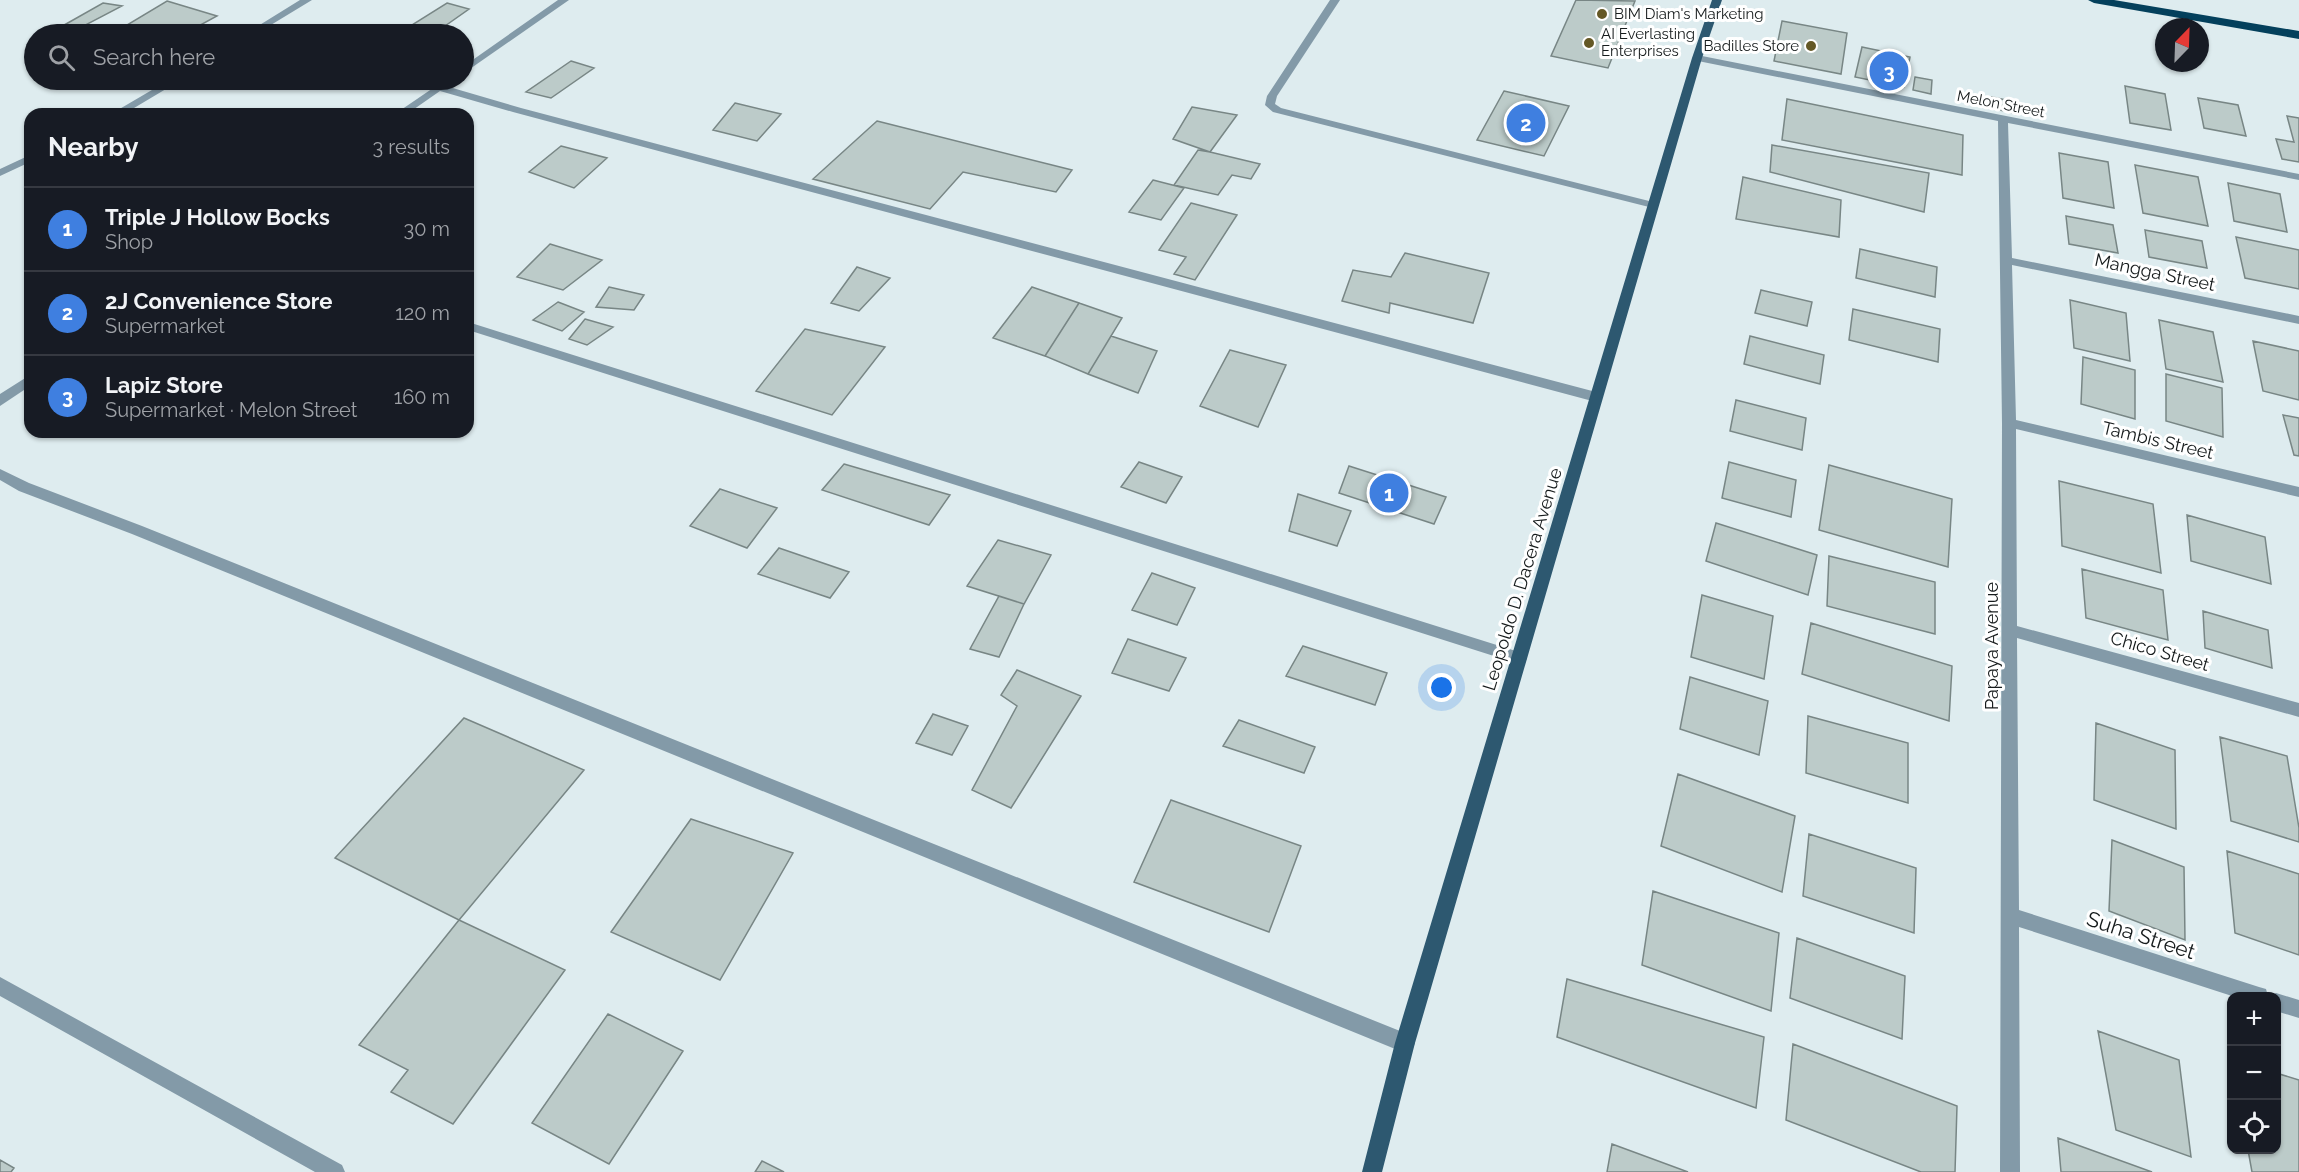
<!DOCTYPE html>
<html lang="en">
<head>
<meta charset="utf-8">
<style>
	body { margin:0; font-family:Raleway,sans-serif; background:#20242c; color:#f1f3f6 }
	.controls { position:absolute; right:18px; bottom:18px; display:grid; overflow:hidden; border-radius:12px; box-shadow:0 2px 4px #0004 }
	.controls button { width:54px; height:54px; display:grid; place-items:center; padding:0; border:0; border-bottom:2px solid #363941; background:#171b24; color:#f1f3f6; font:30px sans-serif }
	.compass { position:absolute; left:2155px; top:18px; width:54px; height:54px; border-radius:50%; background:#171b24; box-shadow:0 2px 4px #0004; rotate:23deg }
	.you { position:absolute; left:1442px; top:688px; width:21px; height:21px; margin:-15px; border:4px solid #fff; border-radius:50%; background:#1a73e8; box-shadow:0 0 0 9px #1a73e833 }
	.badge { display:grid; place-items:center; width:39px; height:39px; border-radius:50%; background:#0f766e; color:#fff; font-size:20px; font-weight:700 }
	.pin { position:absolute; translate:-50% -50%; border:3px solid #fff; box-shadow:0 2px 6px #0006 }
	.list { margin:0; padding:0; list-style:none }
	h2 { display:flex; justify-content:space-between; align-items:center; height:78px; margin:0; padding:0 24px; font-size:26px }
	h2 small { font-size:20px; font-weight:400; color:#9ea1a6 }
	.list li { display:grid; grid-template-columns:39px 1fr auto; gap:18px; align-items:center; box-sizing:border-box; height:84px; padding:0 24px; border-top:2px solid #363941 }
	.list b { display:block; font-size:22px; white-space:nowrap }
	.list p { margin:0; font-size:20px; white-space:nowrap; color:#9ea1a6 }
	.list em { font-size:20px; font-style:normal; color:#9ea1a6 }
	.icon { flex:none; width:33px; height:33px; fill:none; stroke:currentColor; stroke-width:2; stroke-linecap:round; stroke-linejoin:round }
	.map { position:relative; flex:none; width:2299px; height:1172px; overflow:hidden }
	.search { position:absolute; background:#171b24; box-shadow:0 2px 4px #0004; left:24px; top:24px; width:450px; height:66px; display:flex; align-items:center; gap:15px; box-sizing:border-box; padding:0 21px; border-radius:33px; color:#9ea1a6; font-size:22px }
	.panel { position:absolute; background:#171b24; box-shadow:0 2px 4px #0004; left:24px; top:108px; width:450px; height:330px; border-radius:18px }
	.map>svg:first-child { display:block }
</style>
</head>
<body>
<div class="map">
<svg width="2299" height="1172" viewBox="0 0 2299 1172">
	<rect width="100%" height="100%" fill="#deecef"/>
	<path fill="#bccbc9" stroke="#788685" stroke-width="1.5" d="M 1576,0 L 1635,1 L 1608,68 L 1551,56 Z
		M 167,1 L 217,16 L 184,34 L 112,34 Z
		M 103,3 L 122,6 L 78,29 L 66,24 Z
		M 447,3 L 469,9 L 435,33 L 407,28 Z
		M 1782,21 L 1847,33 L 1841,74 L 1774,61 Z
		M 1862,47 L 1910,57 L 1904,87 L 1855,77 Z
		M 571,61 L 594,68 L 551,98 L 526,92 Z
		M 1915,77 L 1932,80 L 1931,94 L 1913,90 Z
		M 2125,86 L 2165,94 L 2171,130 L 2130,123 Z
		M 1504,91 L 1569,106 L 1544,156 L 1477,140 Z
		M 1992,97 L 2016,102 L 2014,113 L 1990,108 Z
		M 2198,98 L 2238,105 L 2246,136 L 2204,128 Z
		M 1787,99 L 1963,135 L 1962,175 L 1782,140 Z
		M 735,103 L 781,114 L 757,141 L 713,130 Z
		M 1192,107 L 1237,115 L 1210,152 L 1173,139 Z
		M 2287,116 L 2299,118 L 2299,162 L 2282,159 L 2276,139 L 2294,142 Z
		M 877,121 L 1072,170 L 1056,192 L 963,172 L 930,209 L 813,179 Z
		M 1772,145 L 1929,173 L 1924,212 L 1770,172 Z
		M 561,146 L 607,158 L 574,188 L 529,172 Z
		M 1198,150 L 1210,152 L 1260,164 L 1251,179 L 1232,175 L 1218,195 L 1174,185 Z
		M 2059,153 L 2108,162 L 2114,208 L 2063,198 Z
		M 2135,165 L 2198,177 L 2208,226 L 2143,213 Z
		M 1743,177 L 1841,200 L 1839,237 L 1736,219 Z
		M 1153,180 L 1184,188 L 1161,220 L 1129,212 Z
		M 2228,183 L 2280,194 L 2287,232 L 2234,221 Z
		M 1191,203 L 1237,215 L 1195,280 L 1174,274 L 1186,257 L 1159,250 Z
		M 2066,216 L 2113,225 L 2118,253 L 2069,244 Z
		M 2145,230 L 2202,241 L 2207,268 L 2149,257 Z
		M 2236,237 L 2299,250 L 2299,289 L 2245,278 Z
		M 550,244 L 602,260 L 563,290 L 517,277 Z
		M 1860,249 L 1937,267 L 1935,297 L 1856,278 Z
		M 1405,253 L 1489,273 L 1473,323 L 1390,303 L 1389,313 L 1342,301 L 1353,270 L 1391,277 Z
		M 857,267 L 890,278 L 859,311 L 831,303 Z
		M 609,287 L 644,295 L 634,310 L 596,307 Z
		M 1032,287 L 1079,303 L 1045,356 L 993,338 Z
		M 1761,290 L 1812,302 L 1807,326 L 1755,313 Z
		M 2070,300 L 2126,313 L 2130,361 L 2074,348 Z
		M 558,302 L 584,312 L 562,331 L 533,320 Z
		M 1079,303 L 1122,318 L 1088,374 L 1045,356 Z
		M 1853,309 L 1940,329 L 1938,362 L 1849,340 Z
		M 585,319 L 613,327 L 587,345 L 569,339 Z
		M 2159,320 L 2213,332 L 2223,382 L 2166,369 Z
		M 805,329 L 885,347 L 832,415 L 756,391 Z
		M 1111,336 L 1157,351 L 1138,393 L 1088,374 Z
		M 1750,336 L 1824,355 L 1820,384 L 1744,364 Z
		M 2253,341 L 2299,351 L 2299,400 L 2263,391 Z
		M 1230,350 L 1286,365 L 1258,427 L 1200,406 Z
		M 2083,357 L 2135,370 L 2135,419 L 2081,404 Z
		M 2166,374 L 2222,388 L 2223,437 L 2166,421 Z
		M 1736,400 L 1806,418 L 1802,450 L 1730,431 Z
		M 2283,415 L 2299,418 L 2299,456 L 2294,455 Z
		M 1139,462 L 1182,477 L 1166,503 L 1121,487 Z
		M 1729,462 L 1796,480 L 1791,517 L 1722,498 Z
		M 844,464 L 950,495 L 929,525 L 822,490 Z
		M 1829,465 L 1952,499 L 1948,567 L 1819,530 Z
		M 1349,466 L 1446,497 L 1434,524 L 1339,493 Z
		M 2059,481 L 2153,504 L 2161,573 L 2062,546 Z
		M 720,489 L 777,508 L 747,548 L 690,526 Z
		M 1298,494 L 1351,511 L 1337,546 L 1289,531 Z
		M 2187,515 L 2265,537 L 2271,584 L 2191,561 Z
		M 1716,523 L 1817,555 L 1808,595 L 1706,561 Z
		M 998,540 L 1051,555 L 1024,604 L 967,586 Z
		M 779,548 L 849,572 L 830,598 L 758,574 Z
		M 1829,556 L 1935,582 L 1935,634 L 1827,606 Z
		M 2082,569 L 2163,590 L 2168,640 L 2086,618 Z
		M 1152,573 L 1195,588 L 1177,625 L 1132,610 Z
		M 1702,595 L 1773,616 L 1764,679 L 1691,657 Z
		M 999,596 L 1024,604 L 999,657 L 970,649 Z
		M 2203,611 L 2268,630 L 2272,668 L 2205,648 Z
		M 1811,623 L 1952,666 L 1949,721 L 1802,674 Z
		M 1128,639 L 1186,658 L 1169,691 L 1112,673 Z
		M 1303,646 L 1387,673 L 1375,705 L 1286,676 Z
		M 1017,670 L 1081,696 L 1011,808 L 972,790 L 1017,706 L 1001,695 Z
		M 1690,677 L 1768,701 L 1759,755 L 1680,729 Z
		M 933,714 L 968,726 L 952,755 L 916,743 Z
		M 1808,716 L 1908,743 L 1908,803 L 1806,773 Z
		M 464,718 L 584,770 L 459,920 L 335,858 Z
		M 1239,720 L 1315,747 L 1304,773 L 1223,746 Z
		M 2096,723 L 2175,750 L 2176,829 L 2094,800 Z
		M 2220,737 L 2287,756 L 2299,828 L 2299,842 L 2231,821 Z
		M 1678,774 L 1795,816 L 1782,892 L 1661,846 Z
		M 1171,800 L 1301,846 L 1269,932 L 1134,882 Z
		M 691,819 L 793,853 L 720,980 L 611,932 Z
		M 1809,834 L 1916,868 L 1914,933 L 1803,896 Z
		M 2112,840 L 2184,867 L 2185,940 L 2109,911 Z
		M 2227,851 L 2299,874 L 2299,955 L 2235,933 Z
		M 1653,891 L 1779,933 L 1771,1011 L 1642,965 Z
		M 459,920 L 565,970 L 453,1124 L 391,1092 L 408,1070 L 359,1045 Z
		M 1797,938 L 1905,976 L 1902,1039 L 1790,998 Z
		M 1567,979 L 1764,1037 L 1756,1108 L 1557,1037 Z
		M 608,1014 L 683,1051 L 609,1164 L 532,1123 Z
		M 2098,1031 L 2179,1060 L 2191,1157 L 2116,1130 Z
		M 1793,1044 L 1957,1106 L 1955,1172 L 1921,1172 L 1786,1120 Z
		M 2276,1073 L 2299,1080 L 2299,1172 L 2252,1172 L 2248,1150 L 2276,1150 Z
		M 2058,1138 L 2152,1172 L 2061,1172 Z
		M 1612,1144 L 1688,1172 L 1607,1172 Z
		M 0,1160 L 14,1168 L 11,1172 L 0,1172 Z
		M 762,1161 L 784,1172 L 755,1172 Z"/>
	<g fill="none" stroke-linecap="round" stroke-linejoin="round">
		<path fill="#839aa8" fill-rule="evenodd" d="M 300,0 L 312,0 L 256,34 L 245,34 Z
			M 558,0 L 569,0 L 464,73 L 464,66 Z
			M 1330,0 L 1340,0 L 1277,96 L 1275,104 L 1281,108 L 1657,203 L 1659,205 L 1653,208 L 1273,112 L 1265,105 L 1267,96 Z
			M 1697,55 L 2299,174 L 2299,180 L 2008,123 L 2012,258 L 2299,316 L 2299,324 L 2012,265 L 2016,420 L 2299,487 L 2299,497 L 2016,429 L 2017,626 L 2299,703 L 2299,717 L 2017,638 L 2019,910 L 2259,987 L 2266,989 L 2268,996 L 2232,996 L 2019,927 L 2020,1172 L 2000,1172 L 2002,423 L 1998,121 L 1693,60 L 1692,58 Z
			M 169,80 L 181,80 L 124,114 L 111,114 Z
			M 439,84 L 521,108 L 1596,392 L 1603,397 L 1596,402 L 513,112 L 440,91 L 407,114 L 395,114 Z
			M 30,155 L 30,162 L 0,176 L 0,169 Z
			M 468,322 L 1519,652 L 1525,653 L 1527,658 L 1525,663 L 1519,664 L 468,330 Z
			M 30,375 L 30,386 L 0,406 L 0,394 Z
			M 0,469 L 29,483 L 142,526 L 1405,1033 L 1412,1036 L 1415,1043 L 1412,1050 L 1405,1053 L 132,534 L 19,491 L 0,480 Z
			M 0,977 L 342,1165 L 345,1172 L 315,1172 L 0,996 Z
			M 2276,993 L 2299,1000 L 2299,1018 L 2276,1011 L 2276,996 L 2269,996 Z"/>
		<path fill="#2d5870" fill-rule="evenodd" d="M 1712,0 L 1722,0 L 1702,58 L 1415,1043 L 1382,1172 L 1362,1172 L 1395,1043 L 1692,58 Z"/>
		<path fill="#04405c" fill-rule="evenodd" d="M 2088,0 L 2114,0 L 2299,31 L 2299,39 L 2094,3 Z"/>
	</g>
	<g fill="#645825" stroke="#fff" stroke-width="2">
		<circle cx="1602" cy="14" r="6"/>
		<circle cx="1589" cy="43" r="6"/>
		<circle cx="1811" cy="46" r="6"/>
	</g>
	<g text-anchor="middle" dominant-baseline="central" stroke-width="6" stroke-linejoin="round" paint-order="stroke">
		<g font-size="15" fill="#161b1c" stroke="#fff" text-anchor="start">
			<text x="1614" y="14">BIM Diam's Marketing</text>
			<text x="1601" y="34">AI Everlasting<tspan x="1601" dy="17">Enterprises</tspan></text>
			<text x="1799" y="46" text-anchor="end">Badilles Store</text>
		</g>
		<g font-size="15" fill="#161b1c" stroke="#fff">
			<text transform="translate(2001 104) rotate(11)">Melon Street</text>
		</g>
		<g font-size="18" fill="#161b1c" stroke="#fff">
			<text transform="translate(2155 272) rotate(12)">Mangga Street</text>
			<text transform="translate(2158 440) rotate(13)">Tambis Street</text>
			<text transform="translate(1522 579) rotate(-73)">Leopoldo D. Dacera Avenue</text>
			<text transform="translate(1991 646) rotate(-90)">Papaya Avenue</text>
			<text transform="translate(2160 651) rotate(16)">Chico Street</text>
		</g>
		<g font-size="21" fill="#161b1c" stroke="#fff">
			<text transform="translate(2141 935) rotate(18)">Suha Street</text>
		</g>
	</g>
</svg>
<div class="controls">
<button>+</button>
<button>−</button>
<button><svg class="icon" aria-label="locate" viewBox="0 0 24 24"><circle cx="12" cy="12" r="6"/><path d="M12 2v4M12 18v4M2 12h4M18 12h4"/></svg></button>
</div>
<svg class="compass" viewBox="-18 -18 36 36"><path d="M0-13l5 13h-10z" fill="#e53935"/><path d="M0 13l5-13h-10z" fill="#9ea1a6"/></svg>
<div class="you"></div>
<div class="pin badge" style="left:1389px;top:493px;background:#3f7fe0">1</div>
<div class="pin badge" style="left:1526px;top:123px;background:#3f7fe0">2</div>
<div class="pin badge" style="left:1889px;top:71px;background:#3f7fe0">3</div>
<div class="search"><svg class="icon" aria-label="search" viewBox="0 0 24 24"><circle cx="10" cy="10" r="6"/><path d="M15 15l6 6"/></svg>Search here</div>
<section class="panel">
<h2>Nearby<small>3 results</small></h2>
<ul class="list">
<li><span class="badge" style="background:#3f7fe0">1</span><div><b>Triple J Hollow Bocks</b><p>Shop</p></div><em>30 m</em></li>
<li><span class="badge" style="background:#3f7fe0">2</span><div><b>2J Convenience Store</b><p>Supermarket</p></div><em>120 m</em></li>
<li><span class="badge" style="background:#3f7fe0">3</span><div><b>Lapiz Store</b><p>Supermarket · Melon Street</p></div><em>160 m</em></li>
</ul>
</section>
</div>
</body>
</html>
